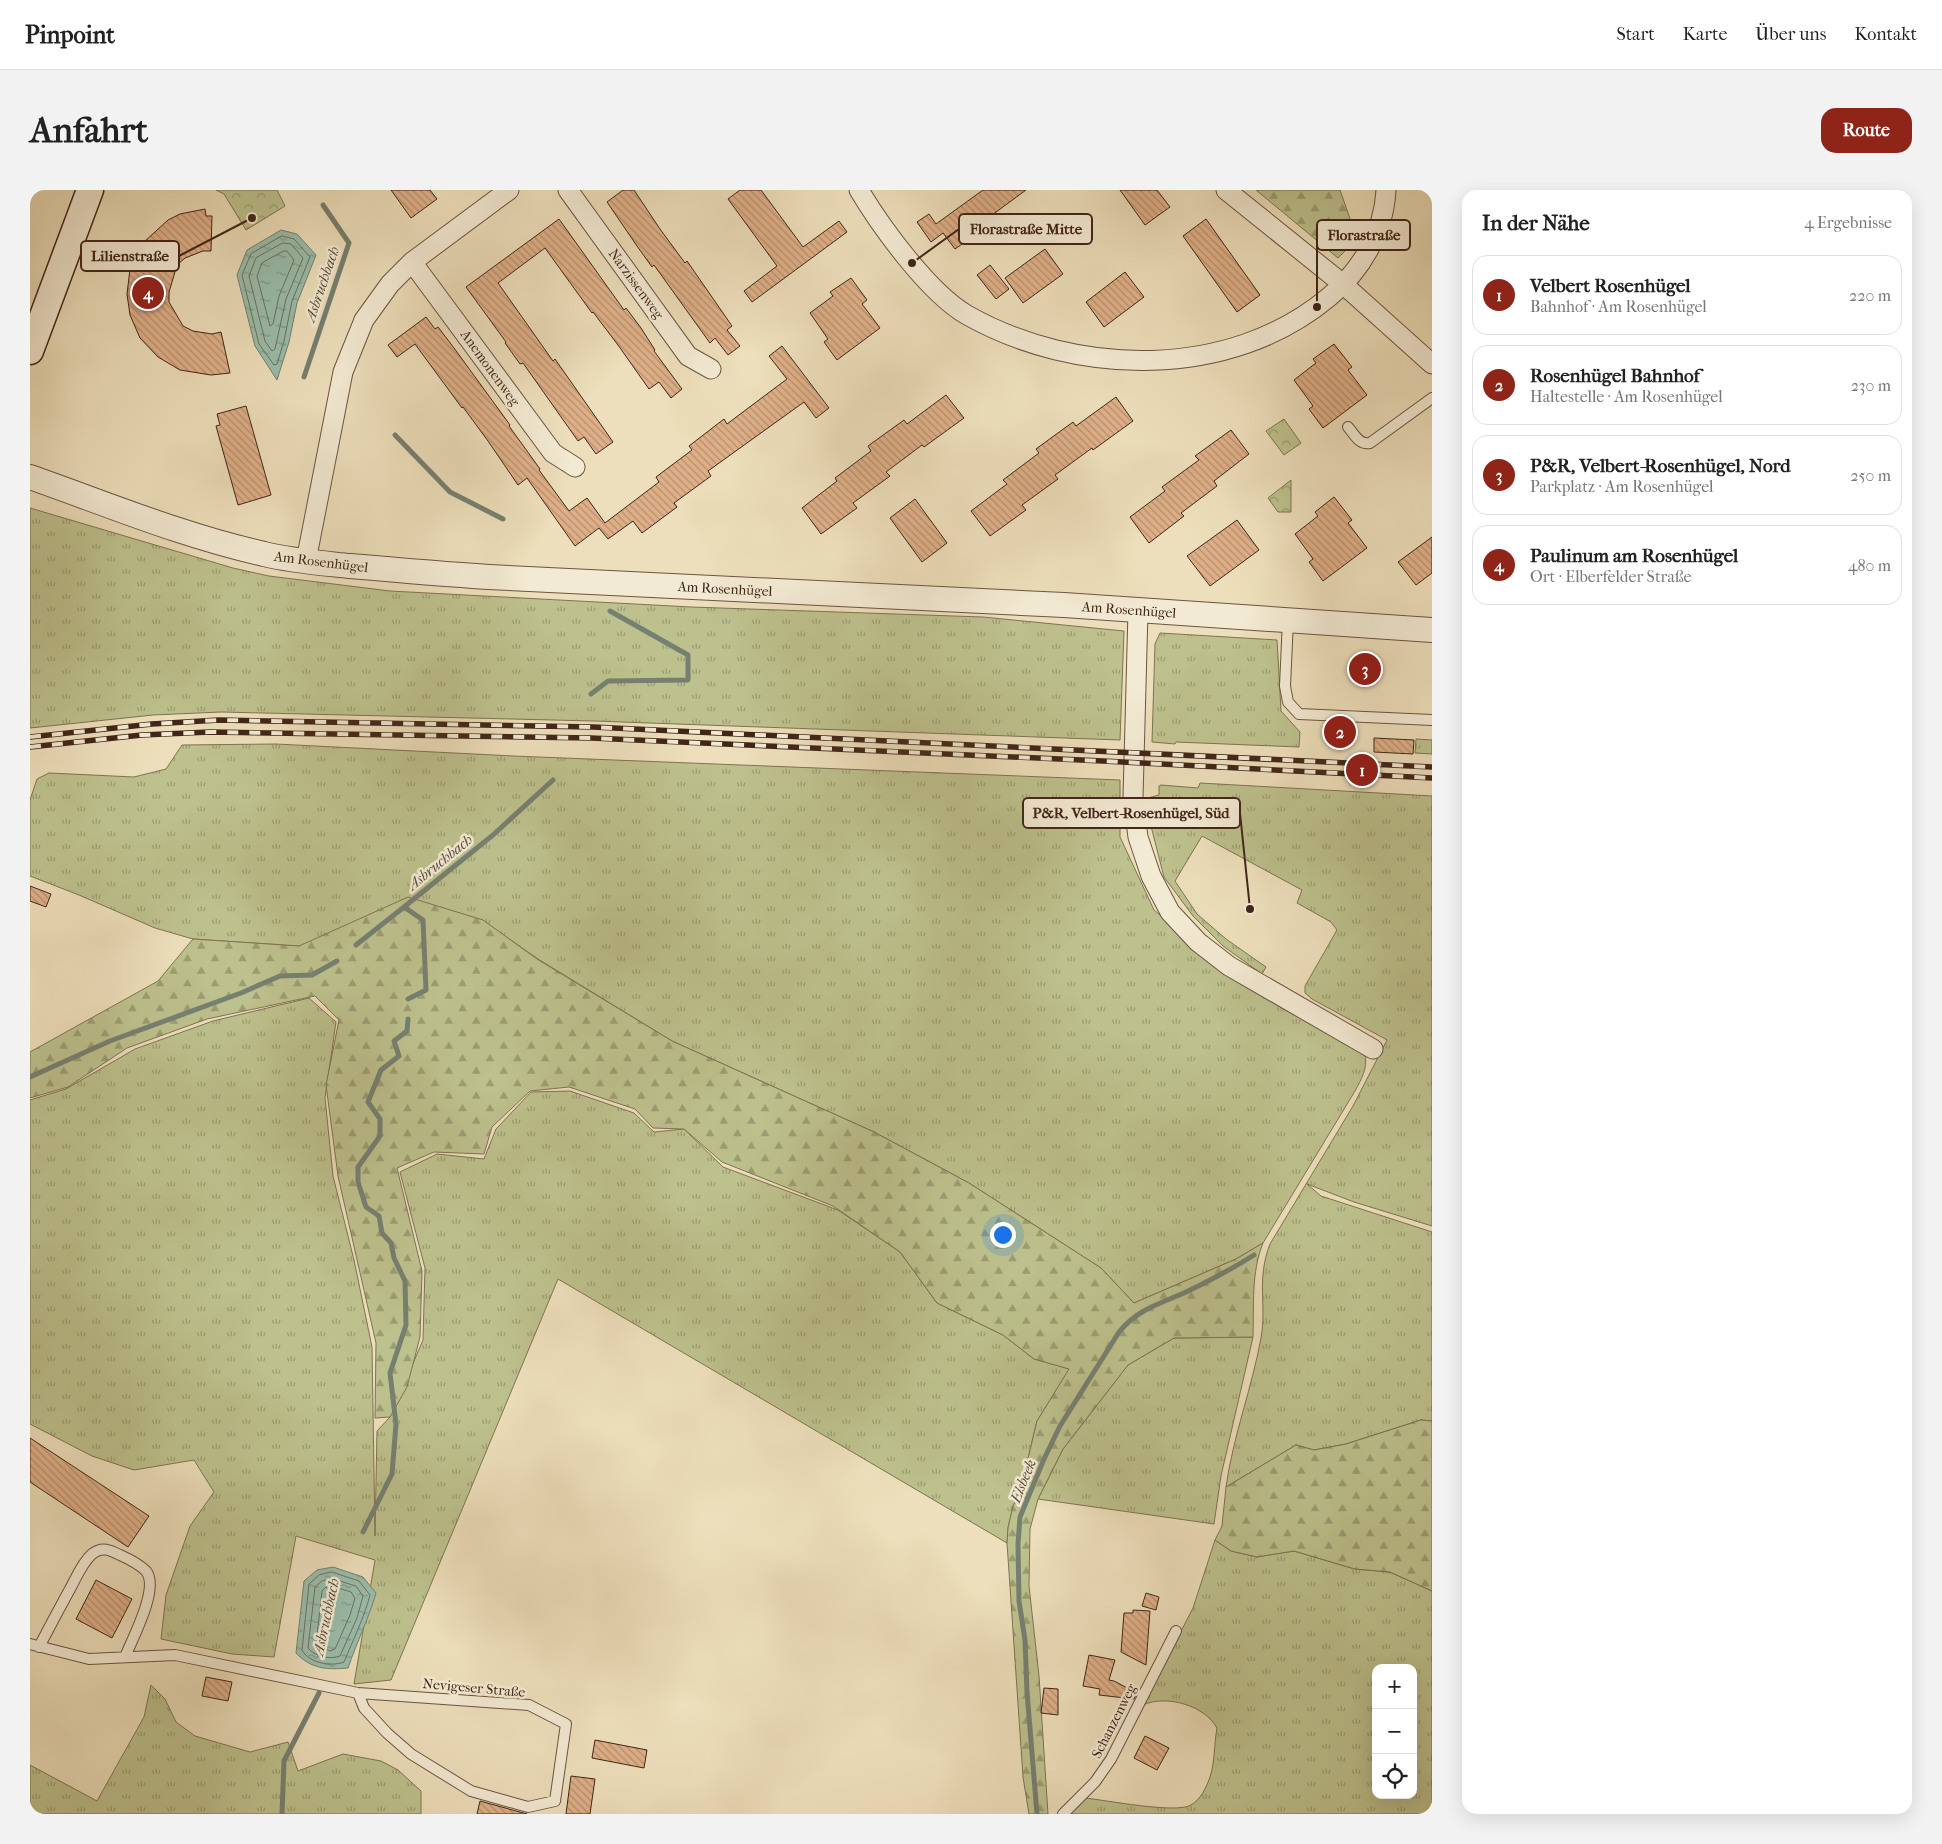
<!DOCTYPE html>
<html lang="de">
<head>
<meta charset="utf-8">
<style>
	body { margin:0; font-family:"IM FELL French Canon",serif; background:#f2f2f2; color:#222 }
	.controls { position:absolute; right:15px; bottom:15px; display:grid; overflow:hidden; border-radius:10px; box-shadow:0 5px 20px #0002 }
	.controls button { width:45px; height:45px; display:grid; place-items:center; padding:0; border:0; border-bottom:1px solid #e0e0e0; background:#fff; color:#222; font:25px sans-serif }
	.you { position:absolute; left:972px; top:1044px; width:18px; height:18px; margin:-12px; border:4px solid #fff; border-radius:50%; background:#1a73e8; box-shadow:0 0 0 8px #1a73e833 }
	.badge { display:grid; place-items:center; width:32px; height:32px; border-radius:50%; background:#8f2418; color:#fff; font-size:16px; font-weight:700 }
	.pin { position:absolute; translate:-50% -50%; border:2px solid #fff; box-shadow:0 1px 5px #0006 }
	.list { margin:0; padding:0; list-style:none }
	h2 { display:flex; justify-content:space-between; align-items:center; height:65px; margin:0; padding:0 20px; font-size:21px }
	h2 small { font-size:16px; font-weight:400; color:#767676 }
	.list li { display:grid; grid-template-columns:32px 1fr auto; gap:15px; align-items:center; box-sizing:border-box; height:80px; margin:0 10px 10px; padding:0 10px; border:1px solid #e0e0e0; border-radius:15px }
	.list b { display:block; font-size:19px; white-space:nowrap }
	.list p { margin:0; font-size:16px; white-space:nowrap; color:#767676 }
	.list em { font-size:16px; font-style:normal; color:#767676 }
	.icon { flex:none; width:28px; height:28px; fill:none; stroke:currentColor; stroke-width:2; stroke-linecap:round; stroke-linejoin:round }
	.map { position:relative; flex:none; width:1402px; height:1624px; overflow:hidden; border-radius:15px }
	header { display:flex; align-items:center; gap:30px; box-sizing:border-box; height:70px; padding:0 25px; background:#fff; border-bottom:1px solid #e0e0e0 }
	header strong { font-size:24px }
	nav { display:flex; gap:28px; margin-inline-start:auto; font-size:18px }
	.intro { display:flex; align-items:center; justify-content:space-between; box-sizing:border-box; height:120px; padding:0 30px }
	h1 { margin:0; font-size:35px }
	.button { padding:12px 22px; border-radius:15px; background:#8f2418; color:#fff; font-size:18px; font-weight:700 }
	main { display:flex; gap:30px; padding:0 30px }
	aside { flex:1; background:#fff; border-radius:15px; box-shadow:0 5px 20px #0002 }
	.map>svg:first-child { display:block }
</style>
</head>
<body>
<header>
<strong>Pinpoint</strong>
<nav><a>Start</a><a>Karte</a><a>Über uns</a><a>Kontakt</a></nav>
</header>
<div class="intro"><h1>Anfahrt</h1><a class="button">Route</a></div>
<main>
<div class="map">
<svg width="1402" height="1624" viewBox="0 0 1402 1624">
	<defs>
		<pattern id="grass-tufts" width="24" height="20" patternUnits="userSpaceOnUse" patternTransform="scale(1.25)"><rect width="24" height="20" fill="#bdc18d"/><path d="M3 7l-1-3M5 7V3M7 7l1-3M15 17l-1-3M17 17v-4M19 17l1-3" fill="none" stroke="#9b9d72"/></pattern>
		<pattern id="forest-firs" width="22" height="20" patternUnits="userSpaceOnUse" patternTransform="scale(1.25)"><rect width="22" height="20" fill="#bdc18d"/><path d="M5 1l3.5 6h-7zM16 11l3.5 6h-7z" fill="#9b9d72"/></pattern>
		<pattern id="park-crowns" width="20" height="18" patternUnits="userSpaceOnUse" patternTransform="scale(1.25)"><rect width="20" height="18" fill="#bdc18d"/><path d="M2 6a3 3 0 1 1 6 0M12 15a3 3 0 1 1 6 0" fill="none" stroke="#9b9d72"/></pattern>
		<pattern id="water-ripples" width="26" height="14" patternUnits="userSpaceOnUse" patternTransform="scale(1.25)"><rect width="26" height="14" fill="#9abdab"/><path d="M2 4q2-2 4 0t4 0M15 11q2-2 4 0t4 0" fill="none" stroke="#7f998a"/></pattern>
		<pattern id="building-back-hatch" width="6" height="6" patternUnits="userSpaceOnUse" patternTransform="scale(1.25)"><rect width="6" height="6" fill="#dfb088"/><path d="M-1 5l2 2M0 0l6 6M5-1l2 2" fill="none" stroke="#b68f6e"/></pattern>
	</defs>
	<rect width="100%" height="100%" fill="#eddfbb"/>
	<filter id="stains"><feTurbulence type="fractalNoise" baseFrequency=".004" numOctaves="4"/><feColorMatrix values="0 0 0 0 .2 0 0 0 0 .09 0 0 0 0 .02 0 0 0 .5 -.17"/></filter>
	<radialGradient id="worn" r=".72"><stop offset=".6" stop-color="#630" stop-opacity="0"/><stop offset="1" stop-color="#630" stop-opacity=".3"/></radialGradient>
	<path fill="url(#grass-tufts)" stroke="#7f7353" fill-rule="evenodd" d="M 0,318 L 203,378 L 239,386 L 360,401 L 661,417 L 953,427 L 1094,441 L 1090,550 L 564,531 L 191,522 L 123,525 L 0,538 Z
		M 1130,443 L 1247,450 L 1251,521 L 1270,542 L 1269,557 L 1146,552 L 1145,554 L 1122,552 L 1125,454 Z
		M 1386,549 L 1402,550 L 1402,564 L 1385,563 Z
		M 246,554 L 483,566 L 1090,590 L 1090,647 L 1124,720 L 1213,795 L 1335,865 C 1338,878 1331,890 1325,901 L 1233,1053 L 1206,1069 L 1104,1113 L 1071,1078 L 939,993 L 844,942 L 642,851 L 508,769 L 452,730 L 268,756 L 163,749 L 125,738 L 49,705 L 0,686 L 0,610 L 7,589 L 19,583 L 104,587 L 136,579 L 152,555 Z
		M 1170,593 L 1402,606 L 1402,1036 L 1324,1012 L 1277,994 L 1291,1006 L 1402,1042 L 1402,1231 L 1391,1230 L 1316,1254 L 1284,1260 L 1266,1255 L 1196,1297 C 1203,1246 1222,1198 1231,1148 C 1237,1115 1226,1090 1240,1054 L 1323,916 L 1357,850 L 1282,809 L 1275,803 L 1275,796 L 1307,740 L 1301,732 L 1267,713 L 1272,700 L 1172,646 L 1145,691 L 1167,724 L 1196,749 L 1236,777 L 1232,784 L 1193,756 L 1163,726 L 1134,687 L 1114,609 L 1129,605 L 1129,596 L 1131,595 L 1168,598 Z
		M 279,808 L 306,832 L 295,908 L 303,986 L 324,1070 L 342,1157 L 345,1346 L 347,1241 L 360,1227 L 393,1150 L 395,1078 L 370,982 L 407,964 L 454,969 L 466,939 L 501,902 L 540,901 L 604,923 L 624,942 L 654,939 L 693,977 L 808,1020 L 870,1062 L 907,1113 L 973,1145 L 1004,1169 L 1040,1179 L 1007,1231 L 990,1302 L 983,1316 L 978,1338 L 977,1353 L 528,1089 L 361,1490 L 324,1494 L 345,1370 L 266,1346 L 244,1467 L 202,1464 L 131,1449 L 136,1405 L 160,1336 L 184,1302 L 164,1270 L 104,1280 L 62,1266 L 0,1234 L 0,910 L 36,899 L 105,859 L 183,831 Z
		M 1223,1147 L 1191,1286 L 1184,1334 L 1008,1309 L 1033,1259 L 1098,1175 L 1144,1148 Z
		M 1185,1350 L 1201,1361 L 1227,1367 L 1264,1361 L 1325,1379 L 1360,1382 L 1402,1401 L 1402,1624 L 1037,1624 L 1055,1608 C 1075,1610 1146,1624 1161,1615 C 1171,1609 1176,1598 1180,1587 C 1185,1572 1184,1554 1187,1538 C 1175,1516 1137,1504 1113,1515 L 1163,1418 ZM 1346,1478 L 1383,1478 L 1383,1605 L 1346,1605 Z
		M 121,1495 L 135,1509 L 146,1532 L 165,1546 L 220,1562 L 258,1552 L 268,1581 L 313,1564 L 351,1571 L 368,1580 L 391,1601 L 391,1624 L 0,1624 L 0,1575 L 67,1611 L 114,1527 Z"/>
	<path fill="url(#forest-firs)" stroke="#7f7353" d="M 1226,0 L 1310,0 L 1327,49 L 1308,68 Z
		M 378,707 L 453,730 L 507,769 L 642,851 L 844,942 L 939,993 L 1071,1078 L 1104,1113 L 1206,1069 L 1233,1053 C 1221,1083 1224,1115 1223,1147 L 1144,1148 L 1098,1175 L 1033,1259 L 1008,1309 L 1000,1339 L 999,1396 L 1009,1486 L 1018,1624 L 999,1624 L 993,1587 L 977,1353 L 978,1338 L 983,1316 L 990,1302 L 1007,1231 L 1039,1179 L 1004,1169 L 973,1145 L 907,1113 L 870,1062 L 803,1016 L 692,972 L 654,939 L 623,938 L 605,919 L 539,897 L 500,901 L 462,937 L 454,964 L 404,962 L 367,978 L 392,1081 L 390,1147 L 377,1197 L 360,1227 L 345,1228 L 346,1153 L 308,986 L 296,895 L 309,830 L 285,806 L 177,829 L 97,858 L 38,897 L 0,908 L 0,862 L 128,791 L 163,749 L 269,756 Z
		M 1391,1230 L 1402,1231 L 1402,1401 L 1360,1382 L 1325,1379 L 1264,1361 L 1227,1367 L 1201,1361 L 1185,1350 L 1192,1336 L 1196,1297 L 1266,1255 L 1284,1260 L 1316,1254 Z"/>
	<path fill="url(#park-crowns)" stroke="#7f7353" d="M 186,0 L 247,0 L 255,16 L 216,40 L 194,4 Z
		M 1254,229 L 1271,253 L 1254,265 L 1236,241 Z
		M 1261,290 L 1261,322 L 1248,322 L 1238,308 Z"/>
	<path fill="url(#water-ripples)" stroke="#768071" d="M 251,40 L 267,44 L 286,65 L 267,113 L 259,152 L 247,190 L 225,156 L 207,85 L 217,60 Z
		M 303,1377 L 333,1387 L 346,1403 C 338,1430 327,1452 318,1478 C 297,1480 281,1479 266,1463 L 274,1391 L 287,1380 Z"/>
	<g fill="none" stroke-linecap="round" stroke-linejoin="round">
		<path stroke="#6e7162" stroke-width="1" d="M 252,46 L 264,49 L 280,67 L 262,111 L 254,151 L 247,174 L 244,175 L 229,154 L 212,85 L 221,64 Z
			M 253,53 L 261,54 L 273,68 L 256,109 L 245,159 L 242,161 L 235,151 L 219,86 L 226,68 Z
			M 254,61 L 257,61 L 264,70 L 249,106 L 243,134 L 240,136 L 227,86 L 232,73 Z
			M 302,1382 L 329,1391 L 340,1405 C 334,1428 323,1450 314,1472 C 301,1477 279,1473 272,1460 L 279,1394 L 289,1385 Z
			M 303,1389 L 326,1396 L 333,1406 L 327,1428 L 310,1466 C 300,1470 284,1466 278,1458 L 285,1397 L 292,1391 Z
			M 302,1396 L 321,1402 L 325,1408 L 320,1425 L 305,1459 L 300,1461 L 286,1454 L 292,1401 L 295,1398 Z"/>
		<path stroke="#768071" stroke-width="5" d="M 274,187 L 319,53 L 293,15
			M 365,245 L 420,302 L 473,329
			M 561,504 L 578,491 L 658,490 L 658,465 L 580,421
			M 326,755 L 374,717
			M 378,809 L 396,800 L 393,730 L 374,717 L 463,645 L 523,590
			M 0,887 L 80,851 L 211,803 L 250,786 L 282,785 L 307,771
			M 333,1342 L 362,1284 L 366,1234 L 360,1183 L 376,1135 L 375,1091 L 364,1068 L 361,1053 L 352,1043 L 349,1026 L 336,1017 L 328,992 L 328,977 L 350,946 L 350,929 L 338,912 L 351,880 L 369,866 L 364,851 L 377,841 L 378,829
			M 252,1624 L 254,1571 L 289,1503
			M 1007,1624 L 997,1502 L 995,1450 L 989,1411 L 988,1354 L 990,1327 L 1014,1269 L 1030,1236 L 1089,1142 C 1109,1118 1130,1114 1156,1102 C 1179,1091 1202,1079 1224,1065"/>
	</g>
	<path fill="url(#building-back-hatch)" stroke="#412519" d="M 361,0 L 400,0 L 407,9 L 381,28 Z
		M 593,0 L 604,0 L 630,39 L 655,73 L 657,71 L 702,136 L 697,140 L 710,156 L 698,165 L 685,148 L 680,153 L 624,75 L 622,77 L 607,56 L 577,12 Z
		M 710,0 L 731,0 L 773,57 L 809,31 L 817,42 L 722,112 L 714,101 L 747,76 L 698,9 Z
		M 953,0 L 996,0 L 962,25 L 966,30 L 925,59 L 913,43 L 901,52 L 887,32 L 899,24 L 906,34 Z
		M 1090,0 L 1127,0 L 1140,17 L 1115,35 Z
		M 175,19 L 176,26 L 182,26 L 181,61 L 173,61 L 155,68 L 147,75 L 139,102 L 139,112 L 153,136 L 163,141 L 182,144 L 191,142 L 200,183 L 181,185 L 150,180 L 128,167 L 110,148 L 100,125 L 97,104 L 100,79 L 114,52 L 138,30 L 150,24 Z
		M 529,29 L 594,120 L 596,118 L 611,138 L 625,160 L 624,161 L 652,199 L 641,208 L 629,192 L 619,199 L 588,155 L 563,122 L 562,123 L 515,58 L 468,93 L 523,171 L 525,169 L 583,252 L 566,264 L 554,247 L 548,251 L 493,173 L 490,174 L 475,153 L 476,152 L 436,97 Z
		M 1176,29 L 1230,105 L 1207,122 L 1153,46 Z
		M 1015,59 L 1033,84 L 993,113 L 975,88 Z
		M 960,75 L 979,99 L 966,109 L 947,85 Z
		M 1095,82 L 1114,107 L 1074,137 L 1056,112 Z
		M 821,88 L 837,110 L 832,114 L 850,138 L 807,170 L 794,152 L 798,149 L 780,123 L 803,106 L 800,102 Z
		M 396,127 L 405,139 L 408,137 L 424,158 L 480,235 L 479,236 L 510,279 L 509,280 L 539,321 L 557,308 L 575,333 L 629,292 L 626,287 L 662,260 L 659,256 L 694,229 L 697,234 L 757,189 L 739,166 L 752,156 L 799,218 L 786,228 L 774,212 L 678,281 L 681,286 L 644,313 L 647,317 L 612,343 L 603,331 L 578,349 L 569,338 L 545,356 L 497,288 L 488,295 L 458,251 L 433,217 L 432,218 L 385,154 L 367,167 L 358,155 Z
		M 1304,154 L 1322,177 L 1318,180 L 1337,205 L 1293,238 L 1279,219 L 1283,216 L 1264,190 L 1286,173 L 1283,169 Z
		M 916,205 L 934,228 L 894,257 L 892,255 L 856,282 L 860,286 L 823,313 L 827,318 L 791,344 L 772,318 L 807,291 L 805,288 L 841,261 L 838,256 L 874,230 L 877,234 Z
		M 1086,207 L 1103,231 L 1063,260 L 1062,258 L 1025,285 L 1028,289 L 992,315 L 996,320 L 960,346 L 941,321 L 977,294 L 973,290 L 1009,263 L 1006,259 L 1043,232 L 1046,236 Z
		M 216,216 L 241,305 L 208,315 L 186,236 L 190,235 L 187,224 Z
		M 1201,240 L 1219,264 L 1184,291 L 1187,296 L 1151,323 L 1154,326 L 1119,353 L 1100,327 L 1135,301 L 1132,297 L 1169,270 L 1165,266 Z
		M 1304,307 L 1322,330 L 1318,333 L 1337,358 L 1293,391 L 1279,372 L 1283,369 L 1265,344 L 1288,326 L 1285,322 Z
		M 885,309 L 917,353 L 892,372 L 860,328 Z
		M 1207,330 L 1229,360 L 1180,396 L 1157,366 Z
		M 1402,347 L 1402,383 L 1386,395 L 1368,372 Z
		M 1344,548 L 1384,550 L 1383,564 L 1344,562 Z
		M 0,696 L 21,704 L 16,717 L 0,711 Z
		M 0,1248 L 119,1326 L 98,1357 L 0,1292 Z
		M 66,1390 L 102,1409 L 82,1448 L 46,1429 Z
		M 1116,1403 L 1129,1407 L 1126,1420 L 1112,1416 Z
		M 1103,1420 L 1120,1421 L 1116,1475 L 1091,1462 L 1094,1423 L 1103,1423 Z
		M 1059,1465 L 1085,1470 L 1079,1490 L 1084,1491 L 1107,1503 L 1104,1509 L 1069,1505 L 1070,1499 L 1053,1496 Z
		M 176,1487 L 202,1492 L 198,1511 L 172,1506 Z
		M 1014,1498 L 1028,1499 L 1028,1525 L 1011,1523 Z
		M 1115,1546 L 1139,1558 L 1127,1580 L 1104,1568 Z
		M 565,1550 L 617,1560 L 614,1578 L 562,1568 Z
		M 541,1586 L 565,1589 L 560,1624 L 536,1624 Z
		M 450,1611 L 497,1624 L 447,1624 Z"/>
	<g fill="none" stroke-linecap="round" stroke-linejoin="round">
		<g stroke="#6c5442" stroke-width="12">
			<path id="service" d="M 1318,237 C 1325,245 1329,255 1340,253 L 1402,208
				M 1258,430 L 1255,496 L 1258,512 L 1269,524 L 1402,530
				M 0,1454 L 59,1469 L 145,1465 L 328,1503 L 499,1515 L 536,1534 L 525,1611 L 498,1617 L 441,1601 L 381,1564 L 357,1543 L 334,1518 L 328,1503
				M 9,1457 C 19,1438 29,1419 40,1399 C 46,1388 52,1373 62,1364 C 72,1356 80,1360 90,1365 C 99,1369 109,1374 116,1381 C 130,1398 102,1449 95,1467
				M 1033,1624 L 1065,1592 L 1081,1569 L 1146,1441"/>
		</g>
		<g stroke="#6c5442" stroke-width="21">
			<path id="minor" d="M 538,0 L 658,166 L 681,179
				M 829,0 C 851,37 899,103 937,125 C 1047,187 1200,190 1299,107 C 1331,81 1354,42 1356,0
				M 1196,0 L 1314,95 L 1402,174
				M 382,72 L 523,263 L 545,277
				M 276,371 L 313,182 L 334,130 L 360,94 L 382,72 L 479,0
				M 1108,421 L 1103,608 L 1108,647 L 1121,686 L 1140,722 L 1168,752 L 1199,776 L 1343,859"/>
		</g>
		<g stroke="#6c5442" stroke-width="26">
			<path id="tertiary" d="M 0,287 C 77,314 153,346 234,364 C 262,371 291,373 320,376 C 366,380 413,384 459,387 L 1034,415 L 1402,440"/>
		</g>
		<g stroke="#412519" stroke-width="29">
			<path id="secondary" d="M 0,161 L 60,0"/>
		</g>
		<use href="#service" stroke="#f3ead3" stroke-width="10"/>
		<use href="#minor" stroke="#f3ead3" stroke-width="19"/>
		<use href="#tertiary" stroke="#f3ead3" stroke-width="24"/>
		<use href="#secondary" stroke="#f3ead3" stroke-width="26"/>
		<g stroke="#412519" stroke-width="5.5">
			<path id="rail" d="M 0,547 L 122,534 L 189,530 L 563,537 L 1402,577
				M 0,557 L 112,545 L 180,542 L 561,548 L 1073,571 L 1402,588"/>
		</g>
		<use href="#rail" stroke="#f3ead3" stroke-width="4" stroke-dasharray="11" stroke-linecap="butt"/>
	</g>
	<g text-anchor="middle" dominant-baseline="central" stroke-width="5" stroke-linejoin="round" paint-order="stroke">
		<g font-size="14" fill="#412519" stroke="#f3ead3">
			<text transform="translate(606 94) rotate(54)">Narzissenweg</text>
			<text transform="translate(460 178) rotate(54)">Anemonenweg</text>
			<text transform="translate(291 372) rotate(7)">Am Rosenhügel</text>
			<text transform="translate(695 399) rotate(3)">Am Rosenhügel</text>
			<text transform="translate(1099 420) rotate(4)">Am Rosenhügel</text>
			<text transform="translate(444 1498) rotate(5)">Nevigeser Straße</text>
			<text transform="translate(1084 1531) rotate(-63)">Schanzenweg</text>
		</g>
		<g font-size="15" font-style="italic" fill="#574b3e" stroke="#f3ead3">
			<text transform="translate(292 94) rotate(-71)">Asbruchbach</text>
			<text transform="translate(410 672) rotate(-39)">Asbruchbach</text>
			<text transform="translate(993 1291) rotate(-68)">Elsbeek</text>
			<text transform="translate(296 1427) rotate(-78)">Asbruchbach</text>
		</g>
	</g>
	<path fill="none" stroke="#412519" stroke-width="2" d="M882 73L929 39M1287 117L1287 45M222 28L149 66M1220 719L1210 623"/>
	<g fill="#412519" stroke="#f3ead3" stroke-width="2">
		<circle cx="882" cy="73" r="5"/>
		<circle cx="1287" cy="117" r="5"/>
		<circle cx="222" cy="28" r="5"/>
		<circle cx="1220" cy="719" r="5"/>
	</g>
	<g fill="#f3ead3" stroke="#412519" stroke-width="2">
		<rect x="929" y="24" width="133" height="30" rx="5"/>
		<rect x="1287" y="30" width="93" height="30" rx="5"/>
		<rect x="51" y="51" width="98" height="30" rx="5"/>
		<rect x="993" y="608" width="217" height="30" rx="5"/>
	</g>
	<g font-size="15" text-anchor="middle" font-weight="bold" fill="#412519">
		<text x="996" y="44">Florastraße Mitte</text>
		<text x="1334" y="50">Florastraße</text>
		<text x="100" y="71">Lilienstraße</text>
		<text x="1101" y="628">P&amp;R, Velbert-Rosenhügel, Süd</text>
	</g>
	<rect width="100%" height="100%" filter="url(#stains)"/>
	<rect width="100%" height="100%" fill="url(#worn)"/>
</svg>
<div class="controls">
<button>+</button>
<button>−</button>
<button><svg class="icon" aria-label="locate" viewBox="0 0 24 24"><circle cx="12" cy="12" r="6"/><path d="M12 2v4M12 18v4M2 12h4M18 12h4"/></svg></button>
</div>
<div class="you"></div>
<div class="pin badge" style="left:1332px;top:580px">1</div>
<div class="pin badge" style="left:1310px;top:542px">2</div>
<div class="pin badge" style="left:1335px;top:479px">3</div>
<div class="pin badge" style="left:118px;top:103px">4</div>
</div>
<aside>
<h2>In der Nähe<small>4 Ergebnisse</small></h2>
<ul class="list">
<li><span class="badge">1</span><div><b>Velbert Rosenhügel</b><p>Bahnhof · Am Rosenhügel</p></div><em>220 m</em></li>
<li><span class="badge">2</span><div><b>Rosenhügel Bahnhof</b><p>Haltestelle · Am Rosenhügel</p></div><em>230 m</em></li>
<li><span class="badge">3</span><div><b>P&amp;R, Velbert-Rosenhügel, Nord</b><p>Parkplatz · Am Rosenhügel</p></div><em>250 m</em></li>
<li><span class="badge">4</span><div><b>Paulinum am Rosenhügel</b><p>Ort · Elberfelder Straße</p></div><em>480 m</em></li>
</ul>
</aside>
</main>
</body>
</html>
